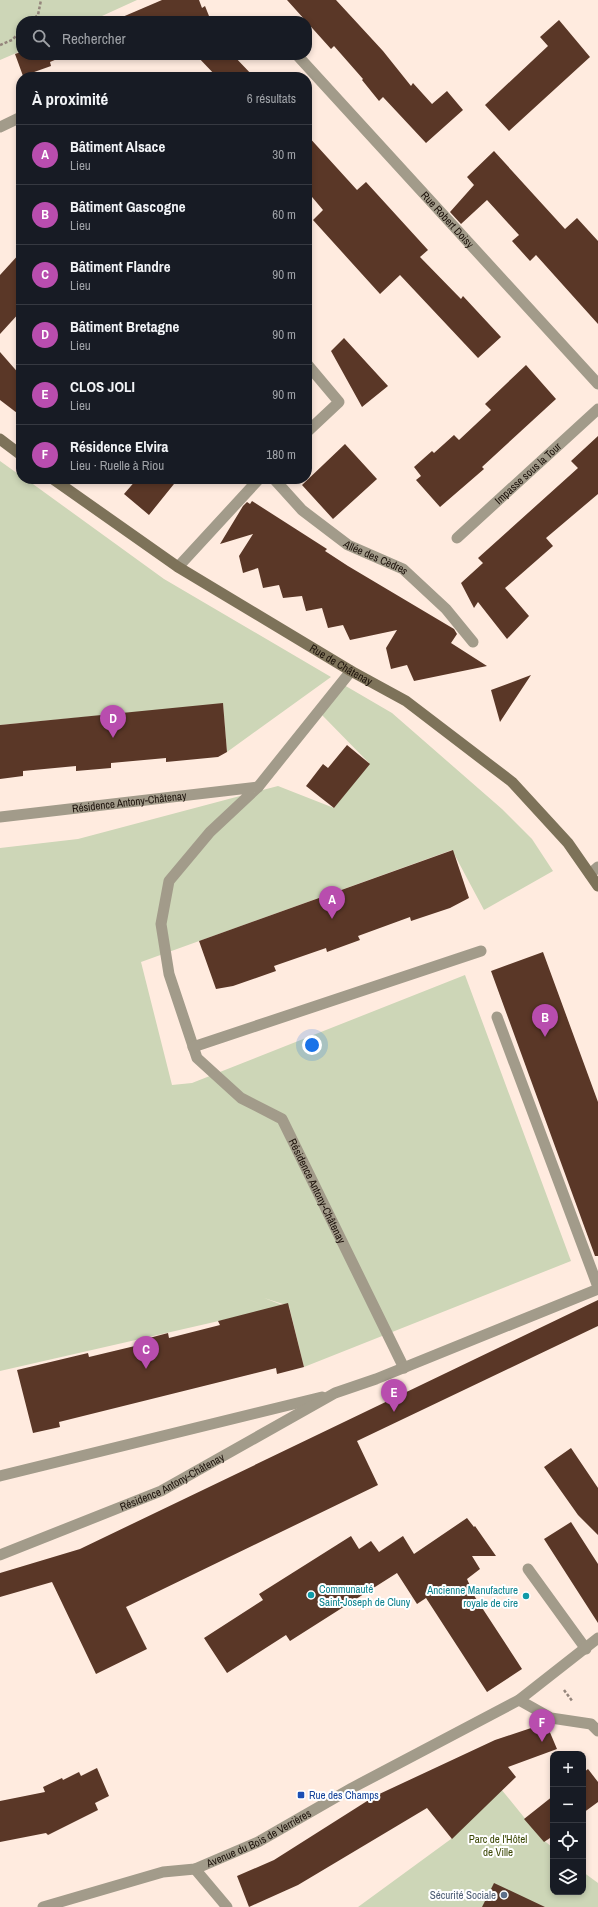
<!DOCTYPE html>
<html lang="fr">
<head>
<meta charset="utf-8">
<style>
	body { margin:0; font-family:"Archivo Narrow",sans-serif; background:#242831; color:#f1f3f6 }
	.controls { position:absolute; right:12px; bottom:12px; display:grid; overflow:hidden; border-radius:8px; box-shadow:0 2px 6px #0003 }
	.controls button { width:36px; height:36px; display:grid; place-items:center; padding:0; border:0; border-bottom:1px solid #363941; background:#171b24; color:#f1f3f6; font:20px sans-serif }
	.you { position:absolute; left:312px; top:1045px; width:14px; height:14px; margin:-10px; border:3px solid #fff; border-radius:50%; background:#1a73e8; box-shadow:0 0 0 6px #1a73e833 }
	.badge { display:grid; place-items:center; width:26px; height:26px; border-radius:50%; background:#b84dae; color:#fff; font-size:13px; font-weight:700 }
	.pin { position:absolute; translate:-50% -33px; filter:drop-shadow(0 1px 2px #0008) }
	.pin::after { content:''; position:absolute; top:21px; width:14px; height:12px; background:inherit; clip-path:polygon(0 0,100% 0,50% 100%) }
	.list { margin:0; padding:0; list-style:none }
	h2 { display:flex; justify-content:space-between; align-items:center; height:52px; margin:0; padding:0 16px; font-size:17px }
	h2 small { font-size:13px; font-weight:400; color:#9ea1a6 }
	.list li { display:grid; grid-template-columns:26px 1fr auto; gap:12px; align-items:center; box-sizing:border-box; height:60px; padding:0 16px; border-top:1px solid #363941 }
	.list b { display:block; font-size:15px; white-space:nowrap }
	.list p { margin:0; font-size:13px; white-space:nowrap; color:#9ea1a6 }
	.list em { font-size:13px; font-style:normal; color:#9ea1a6 }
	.icon { flex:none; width:22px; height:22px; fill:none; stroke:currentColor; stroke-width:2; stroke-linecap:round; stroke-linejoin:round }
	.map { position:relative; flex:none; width:598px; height:1907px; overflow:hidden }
	.search { position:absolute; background:#171b24; box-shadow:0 2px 6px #0003; left:16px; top:16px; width:296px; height:44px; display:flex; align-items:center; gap:10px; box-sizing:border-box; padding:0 14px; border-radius:16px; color:#9ea1a6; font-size:15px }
	.panel { position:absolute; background:#171b24; box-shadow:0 2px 6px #0003; left:16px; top:72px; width:296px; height:412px; border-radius:16px }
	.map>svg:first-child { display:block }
</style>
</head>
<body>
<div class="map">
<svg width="598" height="1907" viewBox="0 0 598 1907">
	<rect width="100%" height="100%" fill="#ffebdf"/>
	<path fill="#cdd6b7" d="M 0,0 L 137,0 L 91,21 L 21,21 L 21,51 L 0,60 Z
		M 0,461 L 21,476 L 21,479 L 26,479 L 164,579 L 331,677 L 227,752 L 223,704 L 0,725 Z
		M 344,685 L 392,713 L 502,809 L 532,839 L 553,871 L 484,910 L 452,850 L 141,962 L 172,1085 L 192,1083 L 465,975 L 571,1261 L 304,1367 L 289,1306 L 264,1298 L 285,1306 L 0,1371 L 0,848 L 78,839 L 278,786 L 334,808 L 369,763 L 322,715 Z
		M 501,1789 L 540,1837 L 553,1848 L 553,1892 L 583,1892 L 583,1872 L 598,1883 L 598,1907 L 358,1907 L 451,1839 Z"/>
	<path fill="#5a3727" d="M 162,0 L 199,0 L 202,8 L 205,6 L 211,21 L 113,21 Z
		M 287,0 L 336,0 L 383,51 L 411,86 L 413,83 L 432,104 L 447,91 L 463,110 L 426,143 L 383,97 L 379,101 L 362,80 L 363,79 L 334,46 L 331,49 Z
		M 559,20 L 590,57 L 509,131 L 485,105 L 548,46 L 540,37 Z
		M 21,52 L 21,55 L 64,56 L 50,62 L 51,66 L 23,76 L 15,54 Z
		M 196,55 L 233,55 L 254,77 L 217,77 Z
		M 307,135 L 357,190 L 366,182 L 428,250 L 420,257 L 461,299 L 463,296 L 501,337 L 478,358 L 400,275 L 380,294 L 313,220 L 323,210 L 307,191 Z
		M 494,151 L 565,229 L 577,218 L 598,241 L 598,324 L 536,255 L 530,261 L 512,241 L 519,235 L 487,200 L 461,224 L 450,212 L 474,185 L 467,177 Z
		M 21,252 L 21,311 L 0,334 L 0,275 Z
		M 344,338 L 388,386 L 362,407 L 331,351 Z
		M 0,352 L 21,376 L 21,416 L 0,400 Z
		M 526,365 L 556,399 L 482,467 L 484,469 L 440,507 L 416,480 L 421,476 L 414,467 L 432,451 L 434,453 L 454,435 L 459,440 L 491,410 L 485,404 Z
		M 598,436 L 598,494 L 546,538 L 553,546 L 505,588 L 529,616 L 507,639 L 478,602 L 474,608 L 461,583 L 483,563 L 478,558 L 578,468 L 571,461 Z
		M 345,444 L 377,479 L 333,519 L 302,485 Z
		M 137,479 L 178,479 L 149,515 L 124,494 Z
		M 252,501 L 327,549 L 325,551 L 348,566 L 454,629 L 457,634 L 451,643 L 487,666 L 414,681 L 407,665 L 391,669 L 386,648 L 397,630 L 350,640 L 343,625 L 328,628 L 322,608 L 306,611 L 302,596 L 283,598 L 279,585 L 263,588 L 258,568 L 243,573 L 239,556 L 253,534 L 220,544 L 243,506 L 247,502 L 250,504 Z
		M 531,675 L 500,722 L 491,690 Z
		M 223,703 L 227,752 L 218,757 L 166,762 L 166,758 L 111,763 L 111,768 L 76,771 L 76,766 L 23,771 L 23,776 L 0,779 L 0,725 Z
		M 347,745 L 370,764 L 334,808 L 306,786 L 323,764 L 328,768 Z
		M 453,850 L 469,898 L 450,908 L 411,921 L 410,917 L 358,936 L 360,940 L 327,952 L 326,948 L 274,966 L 276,971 L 233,986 L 216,989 L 199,941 Z
		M 543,952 L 598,1102 L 598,1256 L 595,1256 L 491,971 Z
		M 598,1300 L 598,1326 L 357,1441 L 378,1485 L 126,1607 L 147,1649 L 96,1674 L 52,1582 L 0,1597 L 0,1573 L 80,1549 Z
		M 288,1303 L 304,1367 L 277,1374 L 276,1368 L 59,1422 L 60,1427 L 33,1433 L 17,1370 L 88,1353 L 89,1357 L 139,1345 L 138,1341 L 168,1333 L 169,1338 L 220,1325 L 218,1321 Z
		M 571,1448 L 598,1488 L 598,1535 L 578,1515 L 544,1467 Z
		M 467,1518 L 474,1527 L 475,1526 L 496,1556 L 472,1556 L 480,1569 L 467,1579 L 475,1597 L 522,1669 L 487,1692 L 426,1598 L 417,1604 L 397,1573 L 290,1641 L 286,1635 L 227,1673 L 204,1638 L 263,1600 L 259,1594 L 351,1536 L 359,1549 L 371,1541 L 379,1552 L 403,1536 L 414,1554 Z
		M 571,1522 L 598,1564 L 598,1623 L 544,1539 Z
		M 546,1723 L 557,1749 L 508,1767 L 516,1777 L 452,1839 L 427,1808 L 298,1885 L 249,1907 L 237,1876 L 274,1860 L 375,1796 L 495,1740 Z
		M 97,1768 L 109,1796 L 95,1803 L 98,1810 L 48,1835 L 46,1833 L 0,1842 L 0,1801 L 45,1792 L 43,1787 L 62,1778 L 63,1780 L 79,1772 L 81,1776 Z
		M 588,1769 L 598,1782 L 598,1802 L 583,1813 L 583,1773 Z
		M 553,1796 L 553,1836 L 544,1842 L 524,1819 Z
		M 494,1883 L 545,1907 L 482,1907 Z"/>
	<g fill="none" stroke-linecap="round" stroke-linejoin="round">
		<path stroke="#94857b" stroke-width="2.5" stroke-dasharray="3 2" stroke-linecap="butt" d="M 31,21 L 38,15 L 41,0
			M 0,45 L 12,40 L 21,31
			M 564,1690 L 573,1702"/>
		<path stroke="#a29b8a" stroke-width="11" d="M 528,1569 L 586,1649"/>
		<g stroke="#a29b8a" stroke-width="11">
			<path id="s1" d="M 297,55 L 598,384"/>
			<path d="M 0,127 L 21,117"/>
			<path d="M 307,364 L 339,402 L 307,432"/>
			<path id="s2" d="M 274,479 L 302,510 L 348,545 L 403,569 L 446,609 L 473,642"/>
			<path id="s3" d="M 457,538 L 598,409"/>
			<path d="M 178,567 L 259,479"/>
			<path d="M 258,787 L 351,671"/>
			<path id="s4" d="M 0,817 L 258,787 L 210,832 L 169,881 L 161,924 L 169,974 L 197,1058 L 241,1098 L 282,1119 L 404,1368"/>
			<path d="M 590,874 L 598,867"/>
			<path d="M 497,1017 L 598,1287"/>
			<path d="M 193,1047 L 481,951"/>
			<path d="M 0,1476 L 322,1397"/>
			<path id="s5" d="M 0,1555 L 161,1491 L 335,1393 L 376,1379 L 598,1289"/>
			<path d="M 519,1700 L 551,1718 L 591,1724 L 598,1731"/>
			<path d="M 195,1869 L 227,1907"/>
			<path id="s6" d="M 43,1907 L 163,1872 L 195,1869 L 258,1842 L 352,1788 L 519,1700 L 598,1638"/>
		</g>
		<g stroke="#7d7259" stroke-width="11">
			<path d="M 0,439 L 21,455"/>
			<path id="s7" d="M 53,479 L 178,567 L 351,671 L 406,701 L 512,782 L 568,843 L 598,886"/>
		</g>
	</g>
	<g fill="#0f9aa8" stroke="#fff" stroke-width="1.5">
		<circle cx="311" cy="1595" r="4"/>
		<circle cx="526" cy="1596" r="4"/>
	</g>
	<rect fill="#1a4fb4" stroke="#fff" stroke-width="1.5" x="297" y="1791" width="8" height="8" rx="2"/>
	<circle fill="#5c6f8a" stroke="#fff" stroke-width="1.5" cx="504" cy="1895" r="4"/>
	<g text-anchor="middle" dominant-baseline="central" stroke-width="4" stroke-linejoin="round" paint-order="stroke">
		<g font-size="11" fill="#1c110a" stroke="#fff">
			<text stroke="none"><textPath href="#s1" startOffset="223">Rue Robert Doisy</textPath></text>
			<text stroke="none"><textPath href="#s3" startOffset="96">Impasse sous la Tour</textPath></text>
			<text stroke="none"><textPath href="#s2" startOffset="130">Allée des Cèdres</textPath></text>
			<text stroke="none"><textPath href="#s7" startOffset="343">Rue de Châtenay</textPath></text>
			<text stroke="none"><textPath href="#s4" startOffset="130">Résidence Antony-Châtenay</textPath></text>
			<text stroke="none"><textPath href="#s4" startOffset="758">Résidence Antony-Châtenay</textPath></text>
			<text stroke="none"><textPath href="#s5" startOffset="187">Résidence Antony-Châtenay</textPath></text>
			<text stroke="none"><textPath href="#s6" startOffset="228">Avenue du Bois de Verrières</textPath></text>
		</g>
		<g font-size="11" fill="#0d838f" stroke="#fff" text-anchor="start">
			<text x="319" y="1589">Communauté<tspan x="319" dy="13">Saint-Joseph de Cluny</tspan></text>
			<text x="518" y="1590" text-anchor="end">Ancienne Manufacture<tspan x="518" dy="13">royale de cire</tspan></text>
		</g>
		<g font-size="11" fill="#164399" stroke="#fff" text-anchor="start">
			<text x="309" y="1795">Rue des Champs</text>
		</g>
		<g font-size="11" fill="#3a4603" stroke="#fff">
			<text x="498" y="1839">Parc de l'Hôtel<tspan x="498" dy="13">de Ville</tspan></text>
		</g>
		<g font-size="11" fill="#4e5e75" stroke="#fff" text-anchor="end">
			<text x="496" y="1895">Sécurité Sociale</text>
		</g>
	</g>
</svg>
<div class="controls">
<button>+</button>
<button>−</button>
<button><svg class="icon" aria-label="locate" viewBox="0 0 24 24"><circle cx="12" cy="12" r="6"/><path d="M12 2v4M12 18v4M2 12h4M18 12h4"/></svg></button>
<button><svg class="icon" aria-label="layers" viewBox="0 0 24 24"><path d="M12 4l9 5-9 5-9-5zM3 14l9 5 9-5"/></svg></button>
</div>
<div class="you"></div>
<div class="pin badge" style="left:332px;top:919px">A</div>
<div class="pin badge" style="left:545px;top:1037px">B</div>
<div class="pin badge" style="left:146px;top:1369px">C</div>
<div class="pin badge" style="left:113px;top:738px">D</div>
<div class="pin badge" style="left:394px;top:1412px">E</div>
<div class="pin badge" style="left:542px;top:1742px">F</div>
<div class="search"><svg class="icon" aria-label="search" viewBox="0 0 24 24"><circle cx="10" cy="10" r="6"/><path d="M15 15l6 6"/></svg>Rechercher</div>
<section class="panel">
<h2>À proximité<small>6 résultats</small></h2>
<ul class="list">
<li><span class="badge">A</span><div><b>Bâtiment Alsace</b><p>Lieu</p></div><em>30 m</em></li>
<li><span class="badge">B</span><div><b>Bâtiment Gascogne</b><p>Lieu</p></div><em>60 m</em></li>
<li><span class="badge">C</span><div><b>Bâtiment Flandre</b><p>Lieu</p></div><em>90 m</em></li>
<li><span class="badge">D</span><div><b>Bâtiment Bretagne</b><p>Lieu</p></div><em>90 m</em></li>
<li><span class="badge">E</span><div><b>CLOS JOLI</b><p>Lieu</p></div><em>90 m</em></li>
<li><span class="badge">F</span><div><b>Résidence Elvira</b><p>Lieu · Ruelle à Riou</p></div><em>180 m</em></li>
</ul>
</section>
</div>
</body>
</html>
